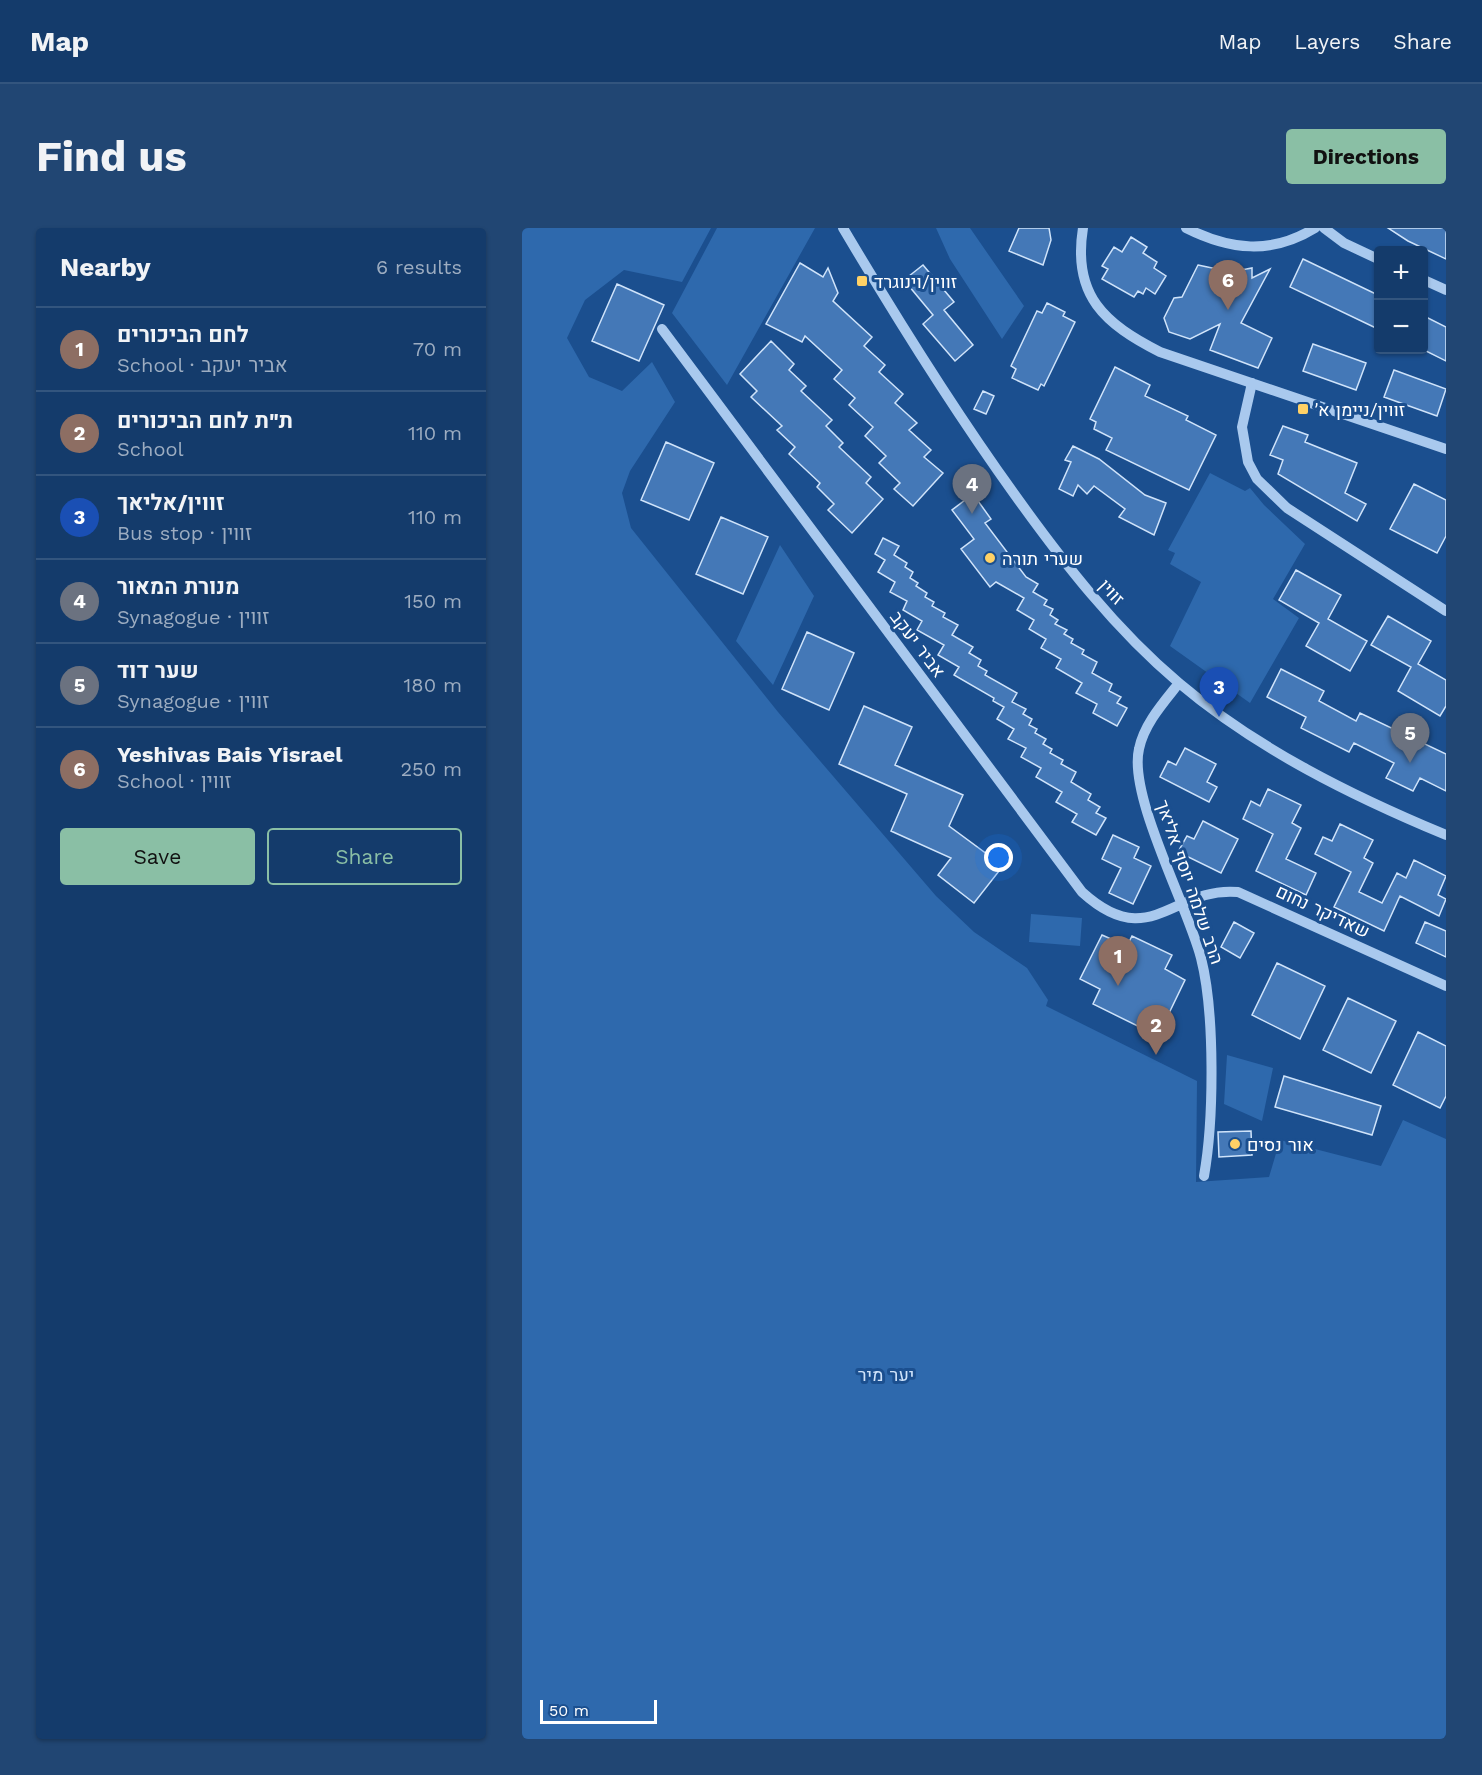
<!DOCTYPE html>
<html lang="en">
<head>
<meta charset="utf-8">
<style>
	body { margin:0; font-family:"Work Sans",Heebo,sans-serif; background:#214673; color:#f1f3f6 }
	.controls { position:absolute; right:18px; top:18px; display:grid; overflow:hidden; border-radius:6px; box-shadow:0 2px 4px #0004 }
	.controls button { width:54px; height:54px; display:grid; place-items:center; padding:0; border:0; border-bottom:2px solid #33557e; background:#143b6b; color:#f1f3f6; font:30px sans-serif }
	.scale { position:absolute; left:18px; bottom:15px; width:117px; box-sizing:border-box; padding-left:6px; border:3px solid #fff; border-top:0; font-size:16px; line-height:21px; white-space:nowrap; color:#fff; -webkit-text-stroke:4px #1b4f8f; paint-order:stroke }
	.you { position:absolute; left:477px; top:630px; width:21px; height:21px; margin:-15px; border:4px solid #fff; border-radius:50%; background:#1a73e8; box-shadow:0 0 0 9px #1a73e833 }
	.badge { display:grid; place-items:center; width:39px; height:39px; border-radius:50%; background:#8abfa5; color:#fff; font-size:20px; font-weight:700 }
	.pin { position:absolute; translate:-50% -50px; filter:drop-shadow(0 2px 3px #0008) }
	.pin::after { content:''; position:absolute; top:32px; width:21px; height:18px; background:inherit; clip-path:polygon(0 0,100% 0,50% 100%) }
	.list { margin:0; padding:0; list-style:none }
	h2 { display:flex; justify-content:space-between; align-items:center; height:78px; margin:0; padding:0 24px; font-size:26px }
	h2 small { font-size:20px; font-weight:400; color:#9dadc1 }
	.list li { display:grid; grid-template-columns:39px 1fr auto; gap:18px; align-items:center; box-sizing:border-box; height:84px; padding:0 24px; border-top:2px solid #33557e }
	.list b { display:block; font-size:22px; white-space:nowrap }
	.list p { margin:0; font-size:20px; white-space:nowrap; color:#9dadc1 }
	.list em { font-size:20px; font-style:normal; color:#9dadc1 }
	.actions { display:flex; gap:12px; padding:18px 24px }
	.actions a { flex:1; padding:14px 0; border:2px solid #8abfa5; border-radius:6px; text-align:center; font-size:21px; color:#8abfa5 }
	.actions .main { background:#8abfa5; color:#111 }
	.map { position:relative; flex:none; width:924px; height:1511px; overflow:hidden; border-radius:6px }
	header { display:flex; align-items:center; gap:36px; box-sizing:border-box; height:84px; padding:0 30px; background:#143b6b; border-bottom:2px solid #33557e }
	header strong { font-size:28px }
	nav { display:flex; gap:33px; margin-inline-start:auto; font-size:21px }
	.intro { display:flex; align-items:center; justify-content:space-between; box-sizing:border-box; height:144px; padding:0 36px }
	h1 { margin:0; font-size:42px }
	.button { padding:15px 27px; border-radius:6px; background:#8abfa5; color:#111; font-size:21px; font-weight:700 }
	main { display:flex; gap:36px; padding:0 36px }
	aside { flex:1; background:#143b6b; border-radius:6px; box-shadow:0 2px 4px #0004 }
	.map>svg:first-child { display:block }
</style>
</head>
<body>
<header>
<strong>Map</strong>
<nav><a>Map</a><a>Layers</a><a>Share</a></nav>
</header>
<div class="intro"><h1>Find us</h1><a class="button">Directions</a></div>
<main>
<aside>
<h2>Nearby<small>6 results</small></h2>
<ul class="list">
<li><span class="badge" style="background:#8d6e63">1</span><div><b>לחם הביכורים</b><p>School · אביר יעקב</p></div><em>70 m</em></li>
<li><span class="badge" style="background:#8d6e63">2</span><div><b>ת&quot;ת לחם הביכורים</b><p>School</p></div><em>110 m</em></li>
<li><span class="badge" style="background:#1a4fb4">3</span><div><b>זווין/אליאך</b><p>Bus stop · זווין</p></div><em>110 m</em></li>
<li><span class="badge" style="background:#6b7280">4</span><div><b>מנורת המאור</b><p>Synagogue · זווין</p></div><em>150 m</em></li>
<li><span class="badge" style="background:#6b7280">5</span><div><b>שער דוד</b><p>Synagogue · זווין</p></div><em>180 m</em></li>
<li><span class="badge" style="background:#8d6e63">6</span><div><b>Yeshivas Bais Yisrael</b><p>School · זווין</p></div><em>250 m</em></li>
</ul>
<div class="actions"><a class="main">Save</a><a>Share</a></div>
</aside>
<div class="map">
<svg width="924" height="1511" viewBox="0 0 924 1511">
	<rect width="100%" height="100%" fill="#1b4f8f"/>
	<path fill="#2e69ad" d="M 0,0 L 189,0 L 160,54 L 102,42 L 63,72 L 45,110 L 67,149 L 100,163 L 130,134 L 153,174 L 108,243 L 100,265 L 109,300 L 256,484 L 414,668 L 452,704 L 505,740 L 526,772 L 524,778 L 675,853 L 674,954 L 747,949 L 758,912 L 859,938 L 881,892 L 924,911 L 924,1511 L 0,1511 Z
		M 195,0 L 293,0 L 205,157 L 150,85 Z
		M 414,0 L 448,0 L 502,78 L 480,111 L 428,31 Z
		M 688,245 L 723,263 L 728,260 L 742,277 L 783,316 L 751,371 L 777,390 L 728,475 L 648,418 L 679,354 L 648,336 L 653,325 L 646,322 Z
		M 258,317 L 292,368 L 251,457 L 214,413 Z
		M 509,686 L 560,690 L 558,718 L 507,714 Z
		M 705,827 L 751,840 L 740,893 L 702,876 Z"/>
	<path fill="#4478b7" stroke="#cfe3fa" stroke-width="1.5" d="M 497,0 L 527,0 L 529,12 L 521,37 L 487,23 Z
		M 866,0 L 924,0 L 924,31 L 886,13 Z
		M 609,9 L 625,19 L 621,25 L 635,34 L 632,40 L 644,48 L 633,66 L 624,60 L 621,66 L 616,63 L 612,69 L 580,51 L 586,41 L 580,38 L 592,19 L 600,24 Z
		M 781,31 L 856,67 L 856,101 L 768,59 Z
		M 278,35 L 301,49 L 306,40 L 316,65 L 311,73 L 350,109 L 342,118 L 363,137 L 357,144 L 381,166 L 373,175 L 395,195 L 387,202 L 409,222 L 402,229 L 421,245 L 391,278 L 372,261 L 378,255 L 357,235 L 364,228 L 343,208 L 351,199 L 327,177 L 333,170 L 312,151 L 320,142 L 283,108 L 280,114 L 244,96 Z
		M 401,37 L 432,74 L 422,82 L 451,117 L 433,133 L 401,96 L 411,87 L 382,52 Z
		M 676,37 L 709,44 L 730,40 L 730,50 L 748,41 L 719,95 L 750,110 L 736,140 L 688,122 L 698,96 L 668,111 L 647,104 L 642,90 L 652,70 L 660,69 Z
		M 95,56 L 142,77 L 117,133 L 70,113 Z
		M 525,75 L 543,84 L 541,88 L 553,94 L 522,158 L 519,156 L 516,162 L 490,150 L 494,141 L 489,138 L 515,83 L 520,85 Z
		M 902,88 L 924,99 L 924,133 L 902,122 Z
		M 249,113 L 272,136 L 267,142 L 284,158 L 279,163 L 310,192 L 304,198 L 321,215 L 317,219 L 349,249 L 344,255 L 361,271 L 330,305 L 306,282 L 312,276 L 295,259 L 298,255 L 267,226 L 273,219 L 255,202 L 260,198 L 229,169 L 235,163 L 218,146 Z
		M 791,116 L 844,135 L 834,162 L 781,143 Z
		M 593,139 L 628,157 L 623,168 L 666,188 L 664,192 L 694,207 L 667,262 L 584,222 L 590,210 L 572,201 L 574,194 L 568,191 Z
		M 872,142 L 924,161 L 915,188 L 862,169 Z
		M 461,163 L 472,168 L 464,186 L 452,181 Z
		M 761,198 L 786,207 L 783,214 L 835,235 L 823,265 L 844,276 L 835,293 L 756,246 L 761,232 L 748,227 Z
		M 144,214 L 192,235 L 167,292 L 119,272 Z
		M 551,218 L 577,231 L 623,267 L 644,275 L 632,307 L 597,289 L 603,281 L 572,258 L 565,266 L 556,257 L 551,268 L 537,261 L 549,234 L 543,232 Z
		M 892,256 L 924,272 L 924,308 L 915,325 L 868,301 Z
		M 451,266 L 469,291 L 463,295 L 504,349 L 516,356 L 511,364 L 525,372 L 522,377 L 531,381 L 528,387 L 536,392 L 533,396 L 545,402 L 542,406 L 551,411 L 549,415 L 562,422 L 560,426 L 575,434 L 570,445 L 590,456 L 587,463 L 599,469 L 595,475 L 605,480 L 595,498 L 571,485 L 575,476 L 554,465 L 560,455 L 534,440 L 539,431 L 519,420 L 524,411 L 507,401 L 512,392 L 495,382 L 502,370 L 474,354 L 468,359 L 439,321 L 452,311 L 430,282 Z
		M 199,289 L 246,309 L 221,366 L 174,346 Z
		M 361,310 L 377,318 L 372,327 L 385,335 L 383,339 L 391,344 L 388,350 L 396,355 L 394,358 L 405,365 L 403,369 L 412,374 L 410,378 L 423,385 L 421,389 L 436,397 L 430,407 L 451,419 L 447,425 L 459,432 L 456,438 L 465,443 L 463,447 L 495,465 L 490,474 L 504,481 L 501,486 L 510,491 L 507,497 L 515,501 L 513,505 L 524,511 L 521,516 L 530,521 L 528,525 L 541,532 L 539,536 L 554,544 L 549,554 L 569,566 L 566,572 L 578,579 L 574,585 L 584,590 L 574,607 L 550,594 L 555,586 L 534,574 L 540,564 L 514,549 L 519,540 L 499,529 L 504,520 L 486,511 L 492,501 L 475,491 L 482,479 L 471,473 L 472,470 L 432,447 L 437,439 L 416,427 L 422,417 L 395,402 L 400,393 L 381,382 L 385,373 L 368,364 L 373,354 L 356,344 L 363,332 L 353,326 Z
		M 774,342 L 819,367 L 806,391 L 845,413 L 828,443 L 784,418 L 797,395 L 757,372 Z
		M 866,388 L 909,413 L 896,436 L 924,452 L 924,478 L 918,488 L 876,463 L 889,439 L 849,417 Z
		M 285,404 L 332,425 L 307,482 L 260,461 Z
		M 759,441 L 802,463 L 797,473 L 834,493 L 838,485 L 924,526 L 924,563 L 898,550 L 891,563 L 864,550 L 872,535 L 832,515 L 827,524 L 779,500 L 784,489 L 745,469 Z
		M 342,478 L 390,499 L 373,537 L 441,567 L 427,598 L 481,638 L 452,675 L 416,647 L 429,630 L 369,603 L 385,566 L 317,536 Z
		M 663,520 L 694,536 L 685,554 L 695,559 L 687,574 L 638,549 L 646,533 L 654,537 Z
		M 746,561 L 779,577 L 770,595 L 779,600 L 764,631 L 794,645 L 784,667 L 734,643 L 751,606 L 721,591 L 729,573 L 738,578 Z
		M 681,593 L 716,611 L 699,645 L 656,624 L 665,608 L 672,611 Z
		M 818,596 L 851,612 L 842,630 L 851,635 L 837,664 L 860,675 L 875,645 L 884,650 L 892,632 L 924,648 L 916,667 L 924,671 L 917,688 L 878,668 L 862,703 L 812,679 L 829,644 L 793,626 L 801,609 L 810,613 Z
		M 591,607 L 617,619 L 612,630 L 629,638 L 611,676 L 587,665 L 599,640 L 580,631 Z
		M 712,694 L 732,705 L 718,730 L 699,719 Z
		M 903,694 L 924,703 L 924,729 L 894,715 Z
		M 580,707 L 605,718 L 610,708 L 650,727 L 643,741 L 663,752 L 636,808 L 571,776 L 578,761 L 558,751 Z
		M 755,735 L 803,758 L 778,811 L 730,787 Z
		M 826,770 L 874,793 L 849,845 L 801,822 Z
		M 896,804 L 924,818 L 924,868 L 918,880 L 871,857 Z
		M 762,848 L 859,878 L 850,907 L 753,879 Z
		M 729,903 L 730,927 L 697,929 L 696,904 Z"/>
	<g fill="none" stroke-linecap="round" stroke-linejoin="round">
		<path stroke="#a9c9ee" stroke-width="10" d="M 321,0 C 375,91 431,181 493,267 C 541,334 593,401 657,455 C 735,521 830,568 924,607
			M 561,0 C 550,68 583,96 638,124 L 924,221
			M 664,0 C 708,22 749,27 793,0
			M 802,0 L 822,15 L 856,31
			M 902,52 L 924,62
			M 140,101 L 560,664 C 628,726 651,658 716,664 L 924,758
			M 730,155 L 720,199 L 726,234 L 735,251 L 765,280 L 924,383
			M 657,455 C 642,474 622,496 617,521 C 606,568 666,679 679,730 C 693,785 692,892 682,948"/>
	</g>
	<g fill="#ffd166" stroke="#1b4f8f" stroke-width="2">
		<rect x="334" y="47" width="12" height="12" rx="3"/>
		<rect x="775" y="175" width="12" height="12" rx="3"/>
		<circle cx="468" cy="330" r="6"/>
		<circle cx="713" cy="916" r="6"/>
	</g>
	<g text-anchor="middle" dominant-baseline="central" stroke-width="6" stroke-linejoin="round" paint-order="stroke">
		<g font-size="18" fill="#fff" stroke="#1b4f8f" text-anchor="start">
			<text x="352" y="53">זווין/וינוגרד</text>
			<text x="793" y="181">זווין/ניימן א׳</text>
			<text x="480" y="330">שערי תורה</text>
			<text x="725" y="916">אור נסים</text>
		</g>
		<g font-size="18" fill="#fff" stroke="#1b4f8f">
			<text transform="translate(590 364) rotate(47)">זווין</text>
			<text transform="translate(396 416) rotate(53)">אביר יעקב</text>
			<text transform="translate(668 654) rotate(71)">הרב שלמה יוסף אליאך</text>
			<text transform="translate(801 683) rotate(25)">שאדיקר נחום</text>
		</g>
		<g font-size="18" fill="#cfe3fa" stroke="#1b4f8f">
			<text x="364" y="1146">יער מיר</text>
		</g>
	</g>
</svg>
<div class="controls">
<button>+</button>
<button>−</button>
</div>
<div class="scale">50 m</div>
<div class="you"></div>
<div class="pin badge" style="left:596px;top:758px;background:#8d6e63">1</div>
<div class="pin badge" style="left:634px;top:827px;background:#8d6e63">2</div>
<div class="pin badge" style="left:697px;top:489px;background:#1a4fb4">3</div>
<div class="pin badge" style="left:450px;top:286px;background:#6b7280">4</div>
<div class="pin badge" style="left:888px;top:535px;background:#6b7280">5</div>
<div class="pin badge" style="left:706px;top:82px;background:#8d6e63">6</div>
</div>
</main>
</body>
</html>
